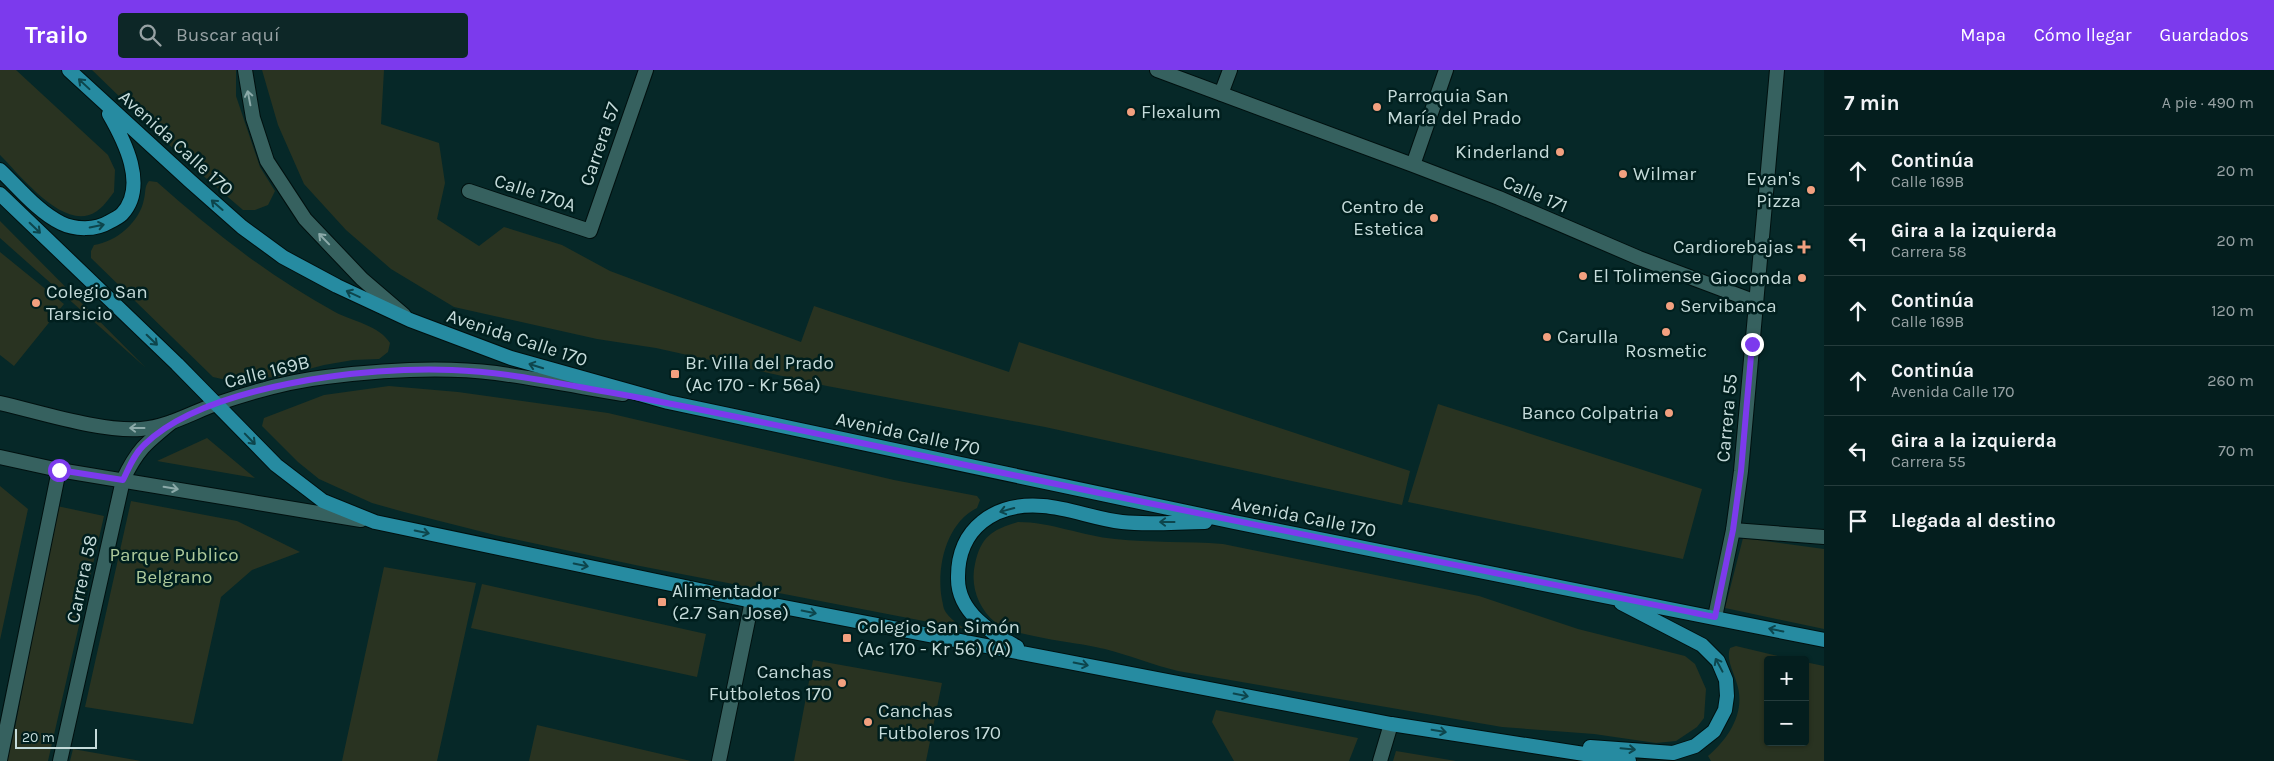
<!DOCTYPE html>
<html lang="es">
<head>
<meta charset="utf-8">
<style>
	body { margin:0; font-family:Karla,sans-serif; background:#0d2727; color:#f1f3f6 }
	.controls { position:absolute; right:15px; bottom:15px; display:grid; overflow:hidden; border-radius:5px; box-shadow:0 1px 4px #0004 }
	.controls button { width:45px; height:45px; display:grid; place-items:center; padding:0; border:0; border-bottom:1px solid #253c3c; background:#041e1e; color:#f1f3f6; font:25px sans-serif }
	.scale { position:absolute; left:15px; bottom:12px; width:82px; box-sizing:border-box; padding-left:5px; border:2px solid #c5dbda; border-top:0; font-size:14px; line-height:18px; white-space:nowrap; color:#c5dbda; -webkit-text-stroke:4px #001f1e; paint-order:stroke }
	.stop { position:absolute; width:15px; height:15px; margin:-11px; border:4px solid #7c3aed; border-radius:50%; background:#fff }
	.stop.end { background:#7c3aed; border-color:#fff; box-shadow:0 1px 5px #0008 }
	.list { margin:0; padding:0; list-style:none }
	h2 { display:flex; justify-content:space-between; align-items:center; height:65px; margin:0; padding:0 20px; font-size:21px }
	h2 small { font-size:16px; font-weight:400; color:#97a2a4 }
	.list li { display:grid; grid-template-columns:32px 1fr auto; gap:15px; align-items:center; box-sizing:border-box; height:70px; padding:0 20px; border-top:1px solid #253c3c }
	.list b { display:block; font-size:19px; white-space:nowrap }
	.list p { margin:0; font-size:16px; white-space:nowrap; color:#97a2a4 }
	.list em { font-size:16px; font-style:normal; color:#97a2a4 }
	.icon { flex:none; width:28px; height:28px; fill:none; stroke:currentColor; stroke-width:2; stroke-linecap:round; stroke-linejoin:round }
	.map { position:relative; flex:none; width:1824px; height:691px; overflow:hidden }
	header { display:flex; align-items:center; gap:30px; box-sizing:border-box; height:70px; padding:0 25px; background:#7c3aed; color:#fff }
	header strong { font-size:24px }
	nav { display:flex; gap:28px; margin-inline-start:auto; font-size:18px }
	.search { width:350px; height:45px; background:#0d2727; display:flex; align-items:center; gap:12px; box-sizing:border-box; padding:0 18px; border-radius:5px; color:#97a2a4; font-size:19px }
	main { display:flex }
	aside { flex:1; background:#041e1e }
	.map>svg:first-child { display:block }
</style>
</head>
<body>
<header>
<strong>Trailo</strong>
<div class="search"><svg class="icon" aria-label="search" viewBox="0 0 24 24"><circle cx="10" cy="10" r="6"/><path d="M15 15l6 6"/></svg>Buscar aquí</div>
<nav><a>Mapa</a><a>Cómo llegar</a><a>Guardados</a></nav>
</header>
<main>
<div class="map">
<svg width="1824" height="691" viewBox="0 0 1824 691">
	<rect width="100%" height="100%" fill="#062828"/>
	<path fill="#293321" d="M 0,0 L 16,0 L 108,85 L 115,100 L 114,122 C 108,130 100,142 89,145 C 59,155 19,104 0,85 Z
		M 92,0 L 236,0 L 236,26 L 260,97 L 275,121 L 268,135 L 255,140 L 243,140 L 186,91 Z
		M 262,0 L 384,0 L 381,54 L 439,73 L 445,113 L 437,149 L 479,176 L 504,157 L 562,175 L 610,201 L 801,272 L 814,236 L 1009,302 L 1019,272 L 1410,401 L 1402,435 L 1045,357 L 827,316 L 656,278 L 597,269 L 454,237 L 391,199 L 346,160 L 304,114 L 278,55 Z
		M 149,111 L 157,112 C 212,161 270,207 335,242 C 352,251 380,256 390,273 L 388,282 L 379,289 L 353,290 L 324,295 L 279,307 L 222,309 L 213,307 L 91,188 L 91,181 L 94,175 C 116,172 140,152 144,129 C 146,122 144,117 149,111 Z
		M 0,151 L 146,298 L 0,168 Z
		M 0,182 L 64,234 L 14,296 L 0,285 Z
		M 389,316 L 458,322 L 608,343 L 894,410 L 977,426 L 980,430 L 977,438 C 946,453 936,498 942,530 C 943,533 943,538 945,541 C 949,548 958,554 965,559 L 640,496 L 495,465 L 404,442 L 372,433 L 319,409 L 298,392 L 262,356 L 264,348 L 324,325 Z
		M 1438,334 L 1702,419 L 1683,489 L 1408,432 Z
		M 207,368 L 255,408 L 157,391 Z
		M 0,416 L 28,439 L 0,570 Z
		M 131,431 L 237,451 L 300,482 L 252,500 L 221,527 L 193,654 L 85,637 Z
		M 57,436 L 104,446 L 48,691 L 7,691 L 15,658 Z
		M 1018,452 C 1051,452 1082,466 1115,469 C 1151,473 1187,471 1223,474 L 1479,526 L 1578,559 L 1685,586 L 1695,594 L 1706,619 L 1704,648 L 1697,657 L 1676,671 L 1656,673 L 1594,664 L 1502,657 L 1178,601 C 1153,595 1129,585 1105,579 C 1079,572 1012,567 995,552 C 978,538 970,515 975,494 C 981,467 991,460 1018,452 Z
		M 1743,468 L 1824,479 L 1824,559 L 1725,538 Z
		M 384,497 L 476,513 L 437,691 L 342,691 Z
		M 482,514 L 706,564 L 697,607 L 471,558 Z
		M 1736,576 L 1794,590 L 1768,590 L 1768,672 L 1805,672 L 1805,592 L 1824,596 L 1824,691 L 1711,691 L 1708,686 C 1730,667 1747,640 1736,611 C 1733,601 1726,589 1730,578 Z
		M 813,590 L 942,613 L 926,691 L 794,691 Z
		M 1216,640 L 1358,668 L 1349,691 L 1234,691 L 1212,652 Z
		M 537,655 L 691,691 L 529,691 Z
		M 73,679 L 141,691 L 70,691 Z
		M 1396,681 L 1456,691 L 1393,691 Z"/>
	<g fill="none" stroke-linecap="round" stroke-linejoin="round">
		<g stroke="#00100f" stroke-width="16">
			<path id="minor" d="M 1157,0 L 1413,95 L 1499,128 L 1639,188 L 1756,232
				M 1221,24 L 1230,0
				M 1413,95 L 1446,0
				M 469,121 L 590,161 L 646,0
				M 1733,460 L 1824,467
				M 0,690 L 59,400
				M 60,691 L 123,410 C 137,380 146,373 172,352
				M 719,691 L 752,531"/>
		</g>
		<g stroke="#00100f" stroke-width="16">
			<path id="tertiary" d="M 245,0 L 253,48 L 267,91 L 305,149 L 362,209 L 404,245
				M 1715,547 L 1733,460 L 1741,401 L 1777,0
				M 1380,691 L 1391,654"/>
		</g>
		<g stroke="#00100f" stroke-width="16">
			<path id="secondary" d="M 0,333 C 40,342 101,362 141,359 C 168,357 191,343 216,334 C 251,322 290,311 326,307 C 382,300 440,296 496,303 C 538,309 581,317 623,324
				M 0,387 L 59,400 L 361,450"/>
		</g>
		<g stroke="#00100f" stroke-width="16">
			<path id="primary" d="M 69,0 L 190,111 L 242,157 L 283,187 L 337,216 L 410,250 L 511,288 L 668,332 L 1234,452 L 1824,570
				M 0,100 C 18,117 38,142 61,153 C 75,160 96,160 109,152 C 113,150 119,147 122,144 C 148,116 124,70 109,44
				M 0,124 L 177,294 L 276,395 L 323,431 L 375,452 L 752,531 L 1391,654 L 1629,691
				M 1017,577 C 991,563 958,542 958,509 C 957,458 995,432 1043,436 C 1070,438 1095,449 1122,452 C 1149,455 1178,452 1205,452
				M 1590,677 L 1673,683 L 1695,676 L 1714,661 L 1725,640 L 1727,626 L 1726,610 L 1718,591 L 1702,575 L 1621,533"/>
		</g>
		<use href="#minor" stroke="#36615f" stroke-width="14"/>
		<use href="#tertiary" stroke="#36615f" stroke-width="14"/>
		<use href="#secondary" stroke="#36615f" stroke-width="14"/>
		<use href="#primary" stroke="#268ba1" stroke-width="14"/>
	</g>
	<defs><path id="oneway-shaft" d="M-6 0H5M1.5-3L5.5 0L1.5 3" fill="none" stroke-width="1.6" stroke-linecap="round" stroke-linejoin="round" transform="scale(1.25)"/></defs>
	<g stroke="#0d454c">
		<use href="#oneway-shaft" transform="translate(84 14) rotate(-137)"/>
		<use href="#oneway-shaft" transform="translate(217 135) rotate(-139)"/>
		<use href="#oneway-shaft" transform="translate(97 156) rotate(-12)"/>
		<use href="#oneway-shaft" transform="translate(35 158) rotate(44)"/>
		<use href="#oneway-shaft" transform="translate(353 224) rotate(-155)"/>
		<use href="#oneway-shaft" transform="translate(152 270) rotate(44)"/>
		<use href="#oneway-shaft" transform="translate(536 296) rotate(-163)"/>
		<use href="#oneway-shaft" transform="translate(250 369) rotate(46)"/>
		<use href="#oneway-shaft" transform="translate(1007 440) rotate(165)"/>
		<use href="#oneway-shaft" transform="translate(1167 452) rotate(180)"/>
		<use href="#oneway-shaft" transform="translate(422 462) rotate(12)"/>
		<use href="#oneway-shaft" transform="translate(581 495) rotate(12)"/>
		<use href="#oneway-shaft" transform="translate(809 542) rotate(11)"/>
		<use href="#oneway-shaft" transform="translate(1776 560) rotate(-168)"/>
		<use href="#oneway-shaft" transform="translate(1081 594) rotate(11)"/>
		<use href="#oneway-shaft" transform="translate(1719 595) rotate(-118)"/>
		<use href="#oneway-shaft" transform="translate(1241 625) rotate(11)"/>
		<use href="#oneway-shaft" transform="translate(1439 661) rotate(9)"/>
		<use href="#oneway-shaft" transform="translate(1628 679) rotate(5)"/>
	</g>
	<g stroke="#8caaa9">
		<use href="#oneway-shaft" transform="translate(249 28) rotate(-101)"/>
		<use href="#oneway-shaft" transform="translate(324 169) rotate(-134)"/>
		<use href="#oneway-shaft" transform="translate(137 358) rotate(180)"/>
		<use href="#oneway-shaft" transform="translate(171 418) rotate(9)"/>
	</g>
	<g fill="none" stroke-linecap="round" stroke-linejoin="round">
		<path stroke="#7c3aed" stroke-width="6" d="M 59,400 L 123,410 C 129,398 134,384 144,375 C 205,315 369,296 452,300 C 505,302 557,313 608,322 C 720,342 831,367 942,390 C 1199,445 1457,495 1715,547 L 1733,460 L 1741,401 L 1752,274"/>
	</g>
	<g fill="#f2a07f" stroke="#001f1e" stroke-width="2">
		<circle cx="1377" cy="37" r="5"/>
		<circle cx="1131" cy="42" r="5"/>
		<circle cx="1560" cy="82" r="5"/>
		<circle cx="1623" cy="104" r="5"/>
		<circle cx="1811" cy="120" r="5"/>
		<circle cx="1434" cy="148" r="5"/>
		<path d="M1801.5 169.5h5v5h5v5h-5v5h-5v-5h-5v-5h5z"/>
		<circle cx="1583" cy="206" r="5"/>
		<circle cx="1802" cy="208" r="5"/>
		<circle cx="36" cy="233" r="5"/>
		<circle cx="1670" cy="236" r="5"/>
		<circle cx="1666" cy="262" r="5"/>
		<circle cx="1547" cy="267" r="5"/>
		<rect x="670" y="299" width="10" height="10" rx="2.5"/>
		<circle cx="1669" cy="343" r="5"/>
		<rect x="657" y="527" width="10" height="10" rx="2.5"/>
		<rect x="842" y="563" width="10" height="10" rx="2.5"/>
		<circle cx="842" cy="613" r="5"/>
		<circle cx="868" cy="652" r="5"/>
	</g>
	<g text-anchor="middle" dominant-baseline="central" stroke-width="5" stroke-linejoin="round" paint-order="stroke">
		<g font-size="19" fill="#c5dbda" stroke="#001f1e" text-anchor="start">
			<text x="1387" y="26">Parroquia San<tspan x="1387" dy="22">María del Prado</tspan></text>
			<text x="1141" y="42">Flexalum</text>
			<text x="1550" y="82" text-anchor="end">Kinderland</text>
			<text x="1633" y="104">Wilmar</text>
			<text x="1801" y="109" text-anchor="end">Evan's<tspan x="1801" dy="22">Pizza</tspan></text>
			<text x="1424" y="137" text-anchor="end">Centro de<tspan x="1424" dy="22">Estetica</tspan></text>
			<text x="1794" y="177" text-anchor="end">Cardiorebajas</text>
			<text x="1593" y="206">El Tolimense</text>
			<text x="1792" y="208" text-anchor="end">Gioconda</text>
			<text x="46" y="222">Colegio San<tspan x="46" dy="22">Tarsicio</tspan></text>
			<text x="1680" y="236">Servibanca</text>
			<text x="1557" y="267">Carulla</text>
			<text x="1666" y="281" text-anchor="middle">Rosmetic</text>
			<text x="685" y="293">Br. Villa del Prado<tspan x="685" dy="22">(Ac 170 - Kr 56a)</tspan></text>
			<text x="1659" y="343" text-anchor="end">Banco Colpatria</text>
			<text x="672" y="521">Alimentador<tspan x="672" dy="22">(2.7 San Jose)</tspan></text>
			<text x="857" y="557">Colegio San Simón<tspan x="857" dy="22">(Ac 170 - Kr 56) (A)</tspan></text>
			<text x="832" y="602" text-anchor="end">Canchas<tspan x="832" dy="22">Futboletos 170</tspan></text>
			<text x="878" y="641">Canchas<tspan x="878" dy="22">Futboleros 170</tspan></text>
		</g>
		<g font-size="19" fill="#c5dbda" stroke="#001f1e">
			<text transform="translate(176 73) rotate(42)">Avenida Calle 170</text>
			<text transform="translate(600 74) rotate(-71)">Carrera 57</text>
			<text transform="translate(535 123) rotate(18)">Calle 170A</text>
			<text transform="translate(1535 124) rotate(23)">Calle 171</text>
			<text transform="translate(517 268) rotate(18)">Avenida Calle 170</text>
			<text transform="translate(267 302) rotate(-14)">Calle 169B</text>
			<text transform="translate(1727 348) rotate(-85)">Carrera 55</text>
			<text transform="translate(908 364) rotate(12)">Avenida Calle 170</text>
			<text transform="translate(1304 447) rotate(11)">Avenida Calle 170</text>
			<text transform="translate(82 509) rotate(-78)">Carrera 58</text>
		</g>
		<g font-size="19" fill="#afcb9c" stroke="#001f1e">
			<text x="174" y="485">Parque Publico<tspan x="174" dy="22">Belgrano</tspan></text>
		</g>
	</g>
</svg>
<div class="controls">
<button>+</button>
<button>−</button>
</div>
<div class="scale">20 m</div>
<div class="stop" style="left:59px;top:400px"></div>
<div class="stop end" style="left:1752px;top:274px"></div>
</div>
<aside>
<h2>7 min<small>A pie · 490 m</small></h2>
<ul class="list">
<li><svg class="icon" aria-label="ahead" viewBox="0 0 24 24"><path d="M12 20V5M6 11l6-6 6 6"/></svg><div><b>Continúa</b><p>Calle 169B</p></div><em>20 m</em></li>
<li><svg class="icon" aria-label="left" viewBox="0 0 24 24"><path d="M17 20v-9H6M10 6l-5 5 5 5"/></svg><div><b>Gira a la izquierda</b><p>Carrera 58</p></div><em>20 m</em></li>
<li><svg class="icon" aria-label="ahead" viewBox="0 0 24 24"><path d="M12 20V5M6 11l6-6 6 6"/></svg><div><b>Continúa</b><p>Calle 169B</p></div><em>120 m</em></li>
<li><svg class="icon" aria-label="ahead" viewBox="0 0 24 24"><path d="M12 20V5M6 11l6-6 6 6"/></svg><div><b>Continúa</b><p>Avenida Calle 170</p></div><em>260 m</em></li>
<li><svg class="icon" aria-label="left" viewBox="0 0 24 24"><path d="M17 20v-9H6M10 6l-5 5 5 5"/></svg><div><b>Gira a la izquierda</b><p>Carrera 55</p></div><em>70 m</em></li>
<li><svg class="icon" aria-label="arrive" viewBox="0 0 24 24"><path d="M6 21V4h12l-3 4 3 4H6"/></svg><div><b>Llegada al destino</b></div></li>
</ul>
</aside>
</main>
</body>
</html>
